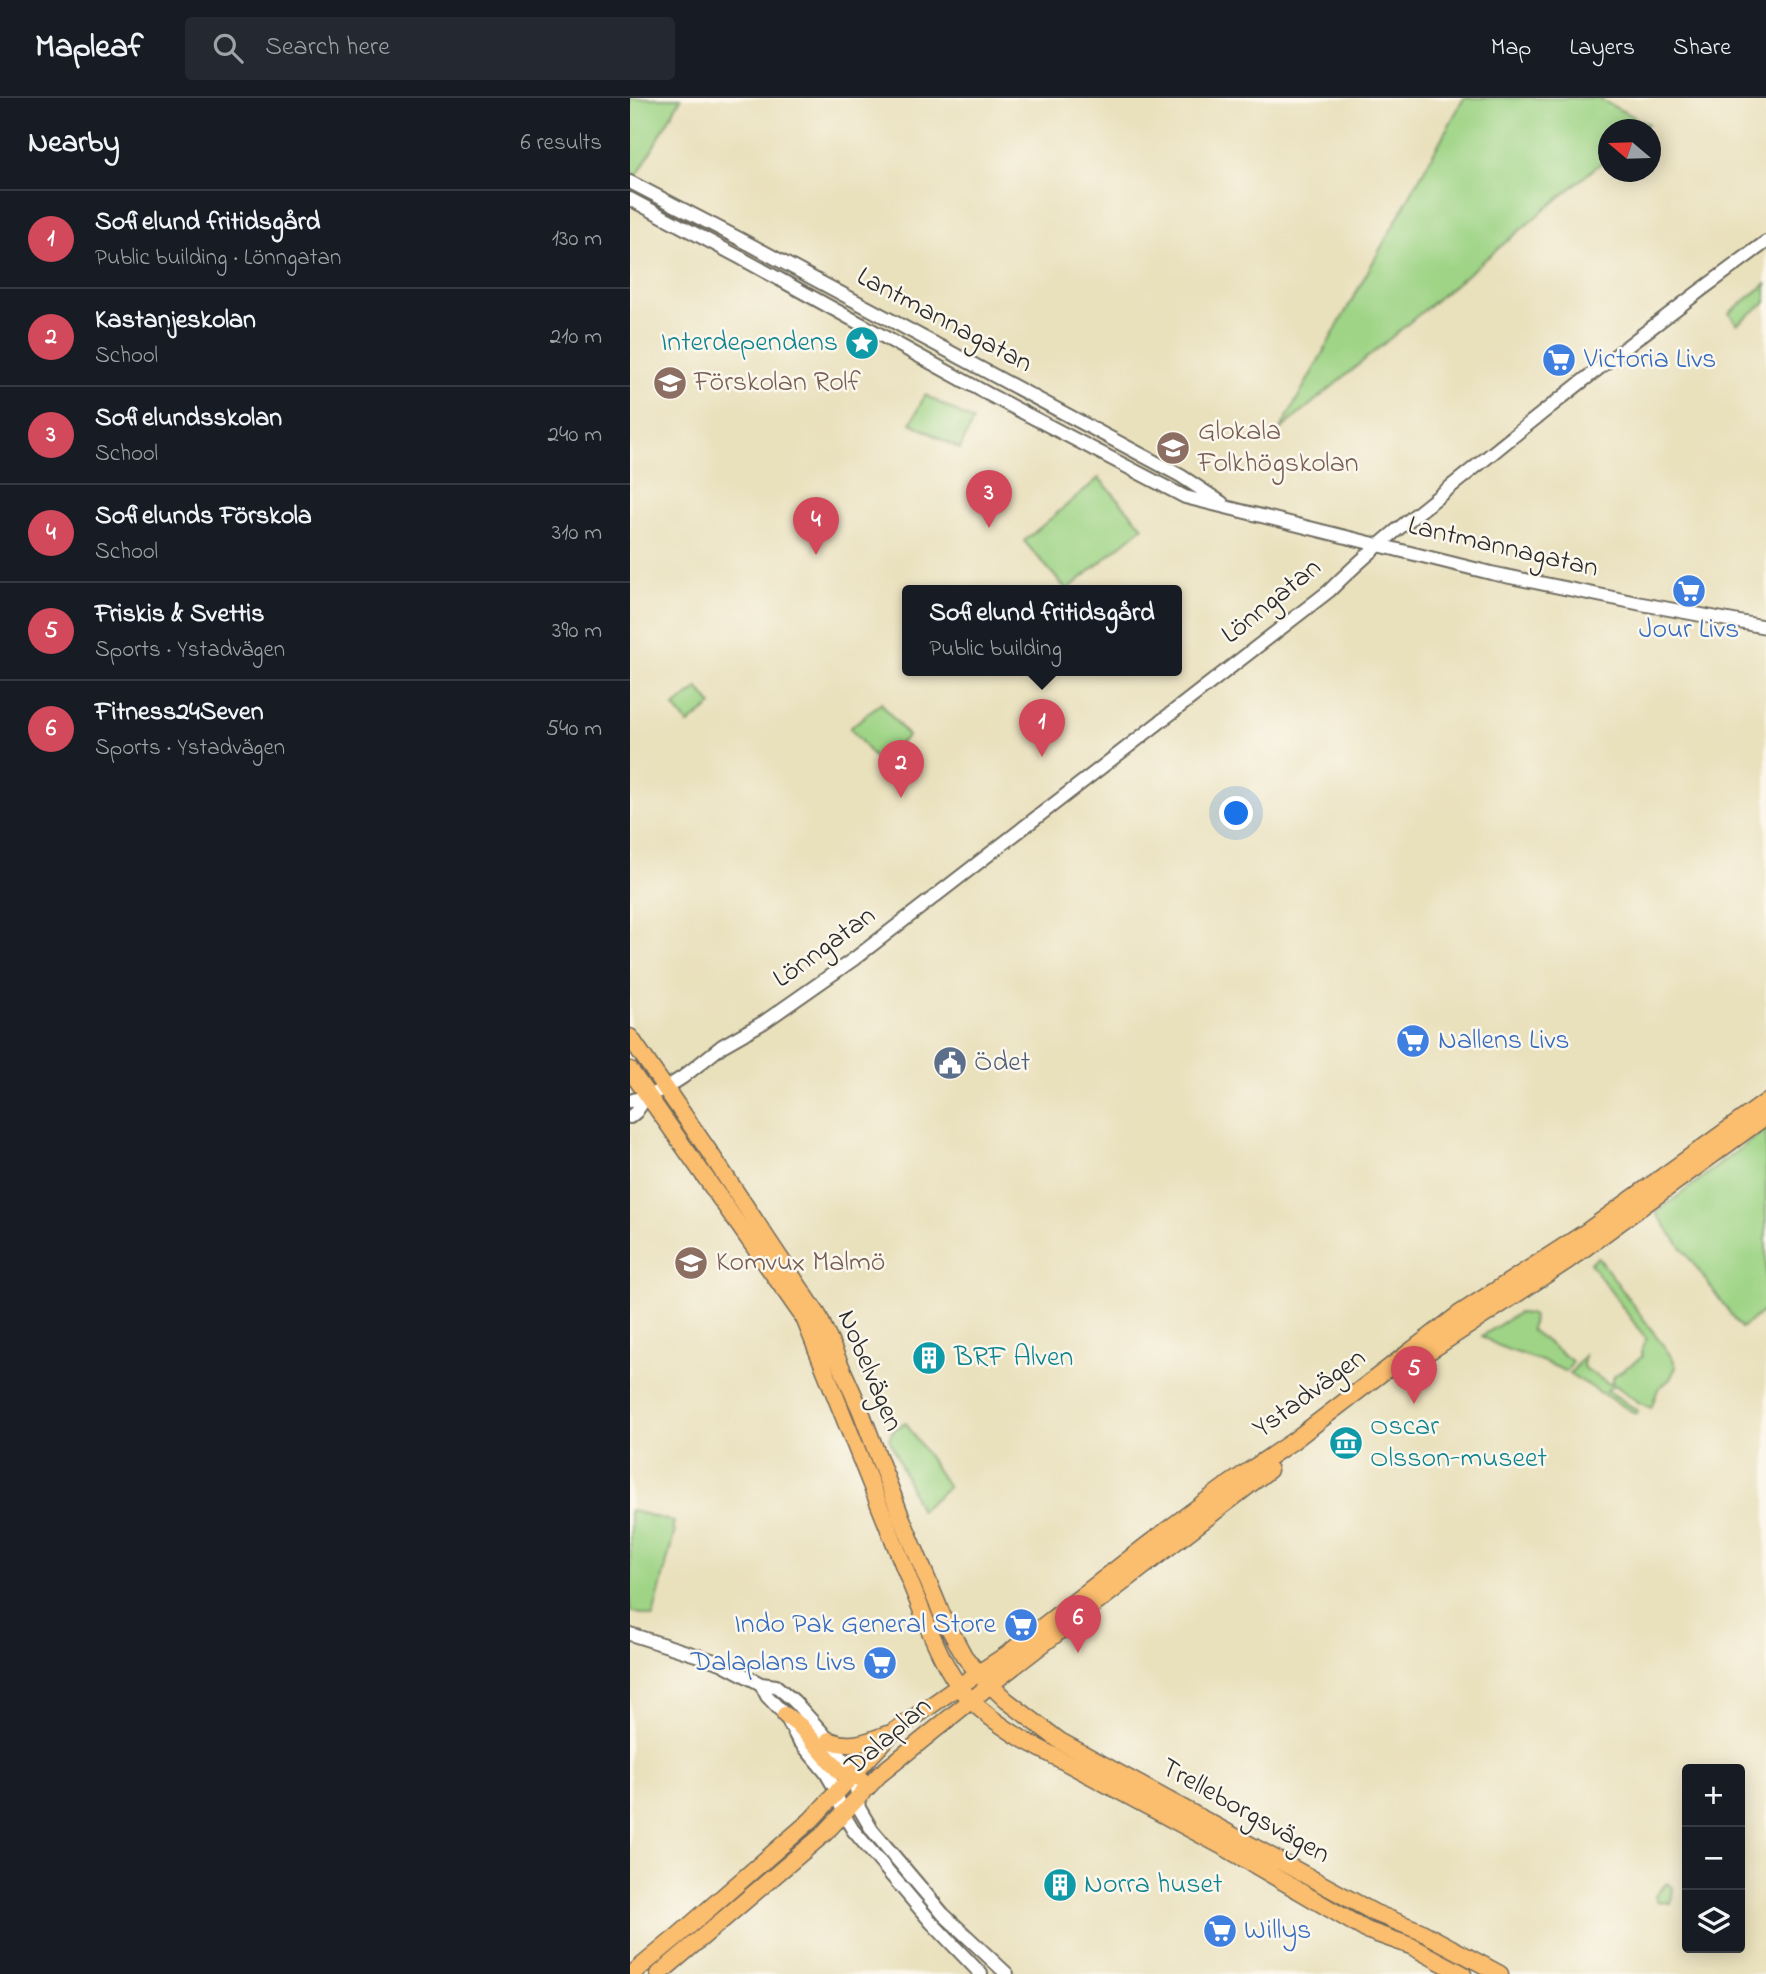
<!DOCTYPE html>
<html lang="en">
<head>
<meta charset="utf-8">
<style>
	body { margin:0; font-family:"Indie Flower",sans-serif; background:#242831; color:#f1f3f6 }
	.controls { position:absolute; right:21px; bottom:21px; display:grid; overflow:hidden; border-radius:7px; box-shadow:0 4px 18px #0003 }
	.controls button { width:63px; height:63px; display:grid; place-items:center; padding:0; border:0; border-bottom:2px solid #363941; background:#171b24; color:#f1f3f6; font:35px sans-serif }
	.compass { position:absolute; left:968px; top:21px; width:63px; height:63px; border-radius:50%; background:#171b24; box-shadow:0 4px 18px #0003; rotate:289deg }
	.you { position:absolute; left:607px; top:716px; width:24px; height:24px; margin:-18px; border:5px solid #fff; border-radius:50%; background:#1a73e8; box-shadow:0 0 0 10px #1a73e833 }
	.badge { display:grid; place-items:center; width:46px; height:46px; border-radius:50%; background:#d1495b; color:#fff; font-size:23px; font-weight:700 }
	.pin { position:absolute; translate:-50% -58px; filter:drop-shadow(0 2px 4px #0008) }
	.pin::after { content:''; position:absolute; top:37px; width:24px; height:21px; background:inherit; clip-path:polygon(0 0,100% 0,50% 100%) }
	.popup { position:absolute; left:272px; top:487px; width:280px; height:91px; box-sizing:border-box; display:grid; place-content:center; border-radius:7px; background:#171b24; filter:drop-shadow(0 2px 5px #0005); font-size:23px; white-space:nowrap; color:#9ea1a6 }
	.popup b { font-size:26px; color:#f1f3f6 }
	.popup::after { content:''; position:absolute; left:50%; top:100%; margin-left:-14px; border:14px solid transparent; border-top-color:#171b24 }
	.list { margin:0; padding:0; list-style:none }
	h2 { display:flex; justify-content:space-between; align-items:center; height:91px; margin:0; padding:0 28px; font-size:30px }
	h2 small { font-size:23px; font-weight:400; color:#9ea1a6 }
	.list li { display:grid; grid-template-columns:46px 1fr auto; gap:21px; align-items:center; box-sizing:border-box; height:98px; padding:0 28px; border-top:2px solid #363941 }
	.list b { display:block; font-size:26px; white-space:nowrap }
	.list p { margin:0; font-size:23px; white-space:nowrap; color:#9ea1a6 }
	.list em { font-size:23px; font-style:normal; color:#9ea1a6 }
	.icon { flex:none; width:38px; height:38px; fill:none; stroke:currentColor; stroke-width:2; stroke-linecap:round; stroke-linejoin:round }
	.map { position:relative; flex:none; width:1136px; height:1876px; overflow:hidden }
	header { display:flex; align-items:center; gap:42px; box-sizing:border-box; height:98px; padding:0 35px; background:#171b24; border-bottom:2px solid #363941 }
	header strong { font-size:33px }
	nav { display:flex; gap:38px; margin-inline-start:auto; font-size:24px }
	.search { width:490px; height:63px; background:#242831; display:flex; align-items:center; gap:18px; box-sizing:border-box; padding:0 24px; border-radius:7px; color:#9ea1a6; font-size:26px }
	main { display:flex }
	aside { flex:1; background:#171b24 }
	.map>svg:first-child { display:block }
</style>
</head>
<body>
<header>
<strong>Mapleaf</strong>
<div class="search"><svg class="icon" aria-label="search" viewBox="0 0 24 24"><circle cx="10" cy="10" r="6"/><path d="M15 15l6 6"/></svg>Search here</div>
<nav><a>Map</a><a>Layers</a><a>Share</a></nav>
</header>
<main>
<aside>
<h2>Nearby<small>6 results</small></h2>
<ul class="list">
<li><span class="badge">1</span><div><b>Sofielund fritidsgård</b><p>Public building · Lönngatan</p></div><em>130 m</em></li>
<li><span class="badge">2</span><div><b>Kastanjeskolan</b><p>School</p></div><em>210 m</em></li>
<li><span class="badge">3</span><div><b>Sofielundsskolan</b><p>School</p></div><em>240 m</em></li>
<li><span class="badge">4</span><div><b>Sofielunds Förskola</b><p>School</p></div><em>310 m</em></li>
<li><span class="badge">5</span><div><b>Friskis &amp; Svettis</b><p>Sports · Ystadvägen</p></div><em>390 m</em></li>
<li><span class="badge">6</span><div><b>Fitness24Seven</b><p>Sports · Ystadvägen</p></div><em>540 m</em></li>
</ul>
</aside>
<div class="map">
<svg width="1136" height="1876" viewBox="0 0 1136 1876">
	<rect width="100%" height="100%" fill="#fbf7ec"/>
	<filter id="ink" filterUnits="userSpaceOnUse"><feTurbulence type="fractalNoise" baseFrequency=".0143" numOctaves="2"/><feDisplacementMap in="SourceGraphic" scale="14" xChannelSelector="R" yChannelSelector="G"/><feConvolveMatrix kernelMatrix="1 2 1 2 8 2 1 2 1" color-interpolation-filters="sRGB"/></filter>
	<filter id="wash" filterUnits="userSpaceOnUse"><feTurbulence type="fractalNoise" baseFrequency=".00686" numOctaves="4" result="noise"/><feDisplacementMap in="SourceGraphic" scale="28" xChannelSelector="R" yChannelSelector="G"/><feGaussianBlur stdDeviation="1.57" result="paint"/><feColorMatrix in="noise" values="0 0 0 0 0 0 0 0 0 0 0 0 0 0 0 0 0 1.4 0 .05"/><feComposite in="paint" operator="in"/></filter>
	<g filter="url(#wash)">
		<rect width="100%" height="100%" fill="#e9e0bc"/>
		<path fill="#9fd486" stroke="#658058" stroke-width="2" d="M 0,0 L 51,0 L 7,78 L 0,74 Z
			M 834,0 L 967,0 L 1018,26 L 1012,31 L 978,32 L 978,59 L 650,332 Z
			M 1136,186 L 1136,204 L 1107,226 L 1099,215 Z
			M 295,297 L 343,323 L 330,351 L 281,325 Z
			M 469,380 L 513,429 L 437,492 L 394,443 Z
			M 68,590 L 82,607 L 58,626 L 44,609 Z
			M 251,605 L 278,638 L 247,663 L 220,630 Z
			M 1136,1031 L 1136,1211 L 1111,1230 L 1026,1115 Z
			M 968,1159 L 1043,1261 L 1046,1269 L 1040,1281 L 1028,1291 L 1021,1310 L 1008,1304 L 985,1287 L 977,1292 L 1008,1313 L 1006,1316 L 940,1276 L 954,1258 L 953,1269 L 977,1285 L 982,1286 L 984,1278 L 1012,1259 L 1012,1250 L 1016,1241 L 960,1165 Z
			M 888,1215 L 900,1216 L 903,1219 L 901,1232 L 943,1264 L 936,1274 C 908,1257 878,1257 852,1238 Z
			M 276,1325 L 318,1389 L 290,1413 L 259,1340 L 264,1331 Z
			M 0,1412 L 44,1424 L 42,1431 L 45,1432 L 23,1519 L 0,1513 Z
			M 1037,1785 L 1043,1790 L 1041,1805 L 1027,1803 L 1025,1798 Z"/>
	</g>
	<g filter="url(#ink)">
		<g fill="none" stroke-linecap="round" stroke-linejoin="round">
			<g stroke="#6e6a5e" stroke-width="16">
				<path id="minor" d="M 0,84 L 108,140 L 551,378 L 592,405
					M 0,101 L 109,159 L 358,296 L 555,399 L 861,475 L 1012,506 L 1136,529
					M 0,1003 L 17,998 L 36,990 L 53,979 L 92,948 L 134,924 L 224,861 L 699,493 C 747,445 801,405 854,362 C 946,287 1040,214 1136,144
					M 0,1019 L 6,1014 L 17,998
					M 0,1536 L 91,1565 L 131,1586 L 146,1588 L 164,1603 L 192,1634 L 218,1668 L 226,1690 L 229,1710 L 242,1732 L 313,1816 L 377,1876
					M 131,1586 L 137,1598 L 155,1617 L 167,1640 L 196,1675 L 203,1687 L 214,1717 L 223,1732 L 302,1825 L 351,1876"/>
			</g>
			<g stroke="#6e6a5e" stroke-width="19">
				<path id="major" d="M 0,939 L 80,1055 L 188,1217 L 230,1311 L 270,1416 L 313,1519 L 334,1558 L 349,1576 L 376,1602 L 430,1643 L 745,1815 L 790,1833 L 870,1876
					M 0,972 L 174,1220 L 299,1531 C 310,1556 321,1582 341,1602 C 356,1618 376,1631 394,1642 L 599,1752 L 736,1832 L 781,1848 L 833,1876
					M 783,1264 L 937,1163 L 1136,1018
					M 155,1617 L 170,1628 L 210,1674 L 230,1680
					M 199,1642 C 220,1651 237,1644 257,1636
					M 2,1876 L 50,1836 L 181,1722 L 263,1634 L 329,1588 L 376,1557 L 517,1447 L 592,1391 L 663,1343 L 829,1216 L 956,1134 L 1136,1004
					M 29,1876 L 195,1735 L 249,1677 L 360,1587 L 639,1372"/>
			</g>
			<use href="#minor" stroke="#fff" stroke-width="12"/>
			<use href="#major" stroke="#fbbd6e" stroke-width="16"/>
		</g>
	</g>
	<defs>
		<g id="sight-disc" transform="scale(1.75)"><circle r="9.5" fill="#0f9aa8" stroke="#fbf7ec"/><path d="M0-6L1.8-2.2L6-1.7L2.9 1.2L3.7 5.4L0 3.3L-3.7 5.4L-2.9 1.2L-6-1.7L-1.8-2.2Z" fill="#fff"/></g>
		<g id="supermarket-disc" transform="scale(1.75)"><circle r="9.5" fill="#3f7fe0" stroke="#fbf7ec"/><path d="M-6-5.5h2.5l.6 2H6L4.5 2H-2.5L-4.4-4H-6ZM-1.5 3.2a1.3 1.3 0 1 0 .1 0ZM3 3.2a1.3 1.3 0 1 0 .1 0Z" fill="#fff"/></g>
		<g id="school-disc" transform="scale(1.75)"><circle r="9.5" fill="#8d6e63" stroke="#fbf7ec"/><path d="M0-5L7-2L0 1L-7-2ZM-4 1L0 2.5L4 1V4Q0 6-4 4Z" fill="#fff"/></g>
		<g id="university-disc" transform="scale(1.75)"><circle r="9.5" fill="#8d6e63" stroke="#fbf7ec"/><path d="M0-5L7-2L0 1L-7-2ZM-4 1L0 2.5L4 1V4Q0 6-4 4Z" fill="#fff"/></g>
		<g id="civic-disc" transform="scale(1.75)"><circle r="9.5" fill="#5c6f8a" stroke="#fbf7ec"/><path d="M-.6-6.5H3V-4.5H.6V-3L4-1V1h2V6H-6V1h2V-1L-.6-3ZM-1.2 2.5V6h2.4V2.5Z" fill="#fff"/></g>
		<g id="building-disc" transform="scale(1.75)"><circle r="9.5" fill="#0f9aa8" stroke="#fbf7ec"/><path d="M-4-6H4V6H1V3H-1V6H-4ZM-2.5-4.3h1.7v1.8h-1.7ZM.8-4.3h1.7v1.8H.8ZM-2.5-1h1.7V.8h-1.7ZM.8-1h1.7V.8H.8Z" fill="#fff"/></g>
		<g id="museum-disc" transform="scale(1.75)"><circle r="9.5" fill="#0f9aa8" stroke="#fbf7ec"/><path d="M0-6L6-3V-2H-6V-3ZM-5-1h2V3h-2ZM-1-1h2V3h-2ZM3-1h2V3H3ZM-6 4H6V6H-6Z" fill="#fff"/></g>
	</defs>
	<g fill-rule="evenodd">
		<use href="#sight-disc" x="232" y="245"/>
		<use href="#supermarket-disc" x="929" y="262"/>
		<use href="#school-disc" x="40" y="285"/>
		<use href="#university-disc" x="543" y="350"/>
		<use href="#supermarket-disc" x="1059" y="493"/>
		<use href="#supermarket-disc" x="783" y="943"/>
		<use href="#civic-disc" x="320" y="965"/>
		<use href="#school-disc" x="61" y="1165"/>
		<use href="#building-disc" x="299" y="1260"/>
		<use href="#museum-disc" x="716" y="1345"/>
		<use href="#supermarket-disc" x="391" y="1527"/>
		<use href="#supermarket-disc" x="250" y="1565"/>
		<use href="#building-disc" x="430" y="1787"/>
		<use href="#supermarket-disc" x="590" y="1833"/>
	</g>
	<g text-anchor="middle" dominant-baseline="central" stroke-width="5" stroke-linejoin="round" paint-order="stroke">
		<g font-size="28" fill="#2b2b2b" stroke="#fbf7ec">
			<text transform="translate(314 223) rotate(28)">Lantmannagatan</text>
			<text transform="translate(873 450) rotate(13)">Lantmannagatan</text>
			<text transform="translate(642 504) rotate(-39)">Lönngatan</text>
			<text transform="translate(195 850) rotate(-36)">Lönngatan</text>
			<text transform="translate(239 1273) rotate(67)">Nobelvägen</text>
			<text transform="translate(680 1296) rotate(-36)">Ystadvägen</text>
			<text transform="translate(259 1639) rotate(-41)">Dalaplan</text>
			<text transform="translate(615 1714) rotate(29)">Trelleborgsvägen</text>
		</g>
		<g font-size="28" fill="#0d838f" stroke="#fbf7ec" text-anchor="start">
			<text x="208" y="245" text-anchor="end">Interdependens</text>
			<text x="324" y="1260">BRF Alven</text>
			<text x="740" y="1329">Oscar<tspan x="740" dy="32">Olsson-museet</tspan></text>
			<text x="454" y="1787">Norra huset</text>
		</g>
		<g font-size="28" fill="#366cbe" stroke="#fbf7ec" text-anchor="start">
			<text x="954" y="262">Victoria Livs</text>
			<text x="1059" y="532" text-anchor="middle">Jour Livs</text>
			<text x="808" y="943">Nallens Livs</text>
			<text x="366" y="1527" text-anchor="end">Indo Pak General Store</text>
			<text x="226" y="1565" text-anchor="end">Dalaplans Livs</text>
			<text x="614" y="1833">Willys</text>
		</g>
		<g font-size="28" fill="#785e54" stroke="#fbf7ec" text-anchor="start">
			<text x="64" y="285">Förskolan Rolf</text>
			<text x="568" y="334">Glokala<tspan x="568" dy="32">Folkhögskolan</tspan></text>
			<text x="86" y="1165">Komvux Malmö</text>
		</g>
		<g font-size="28" fill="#4e5e75" stroke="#fbf7ec" text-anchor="start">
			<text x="344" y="965">Ödet</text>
		</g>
	</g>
</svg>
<div class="controls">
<button>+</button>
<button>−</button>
<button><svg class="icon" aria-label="layers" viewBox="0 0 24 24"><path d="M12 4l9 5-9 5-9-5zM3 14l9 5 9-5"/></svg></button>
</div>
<svg class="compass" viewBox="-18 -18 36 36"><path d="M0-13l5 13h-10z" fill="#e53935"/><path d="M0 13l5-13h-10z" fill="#9ea1a6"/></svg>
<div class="you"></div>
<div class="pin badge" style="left:412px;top:659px">1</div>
<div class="popup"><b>Sofielund fritidsgård</b>Public building</div>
<div class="pin badge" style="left:271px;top:700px">2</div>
<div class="pin badge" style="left:359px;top:430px">3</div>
<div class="pin badge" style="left:186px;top:457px">4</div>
<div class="pin badge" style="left:784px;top:1306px">5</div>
<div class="pin badge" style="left:448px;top:1555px">6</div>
</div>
</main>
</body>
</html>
